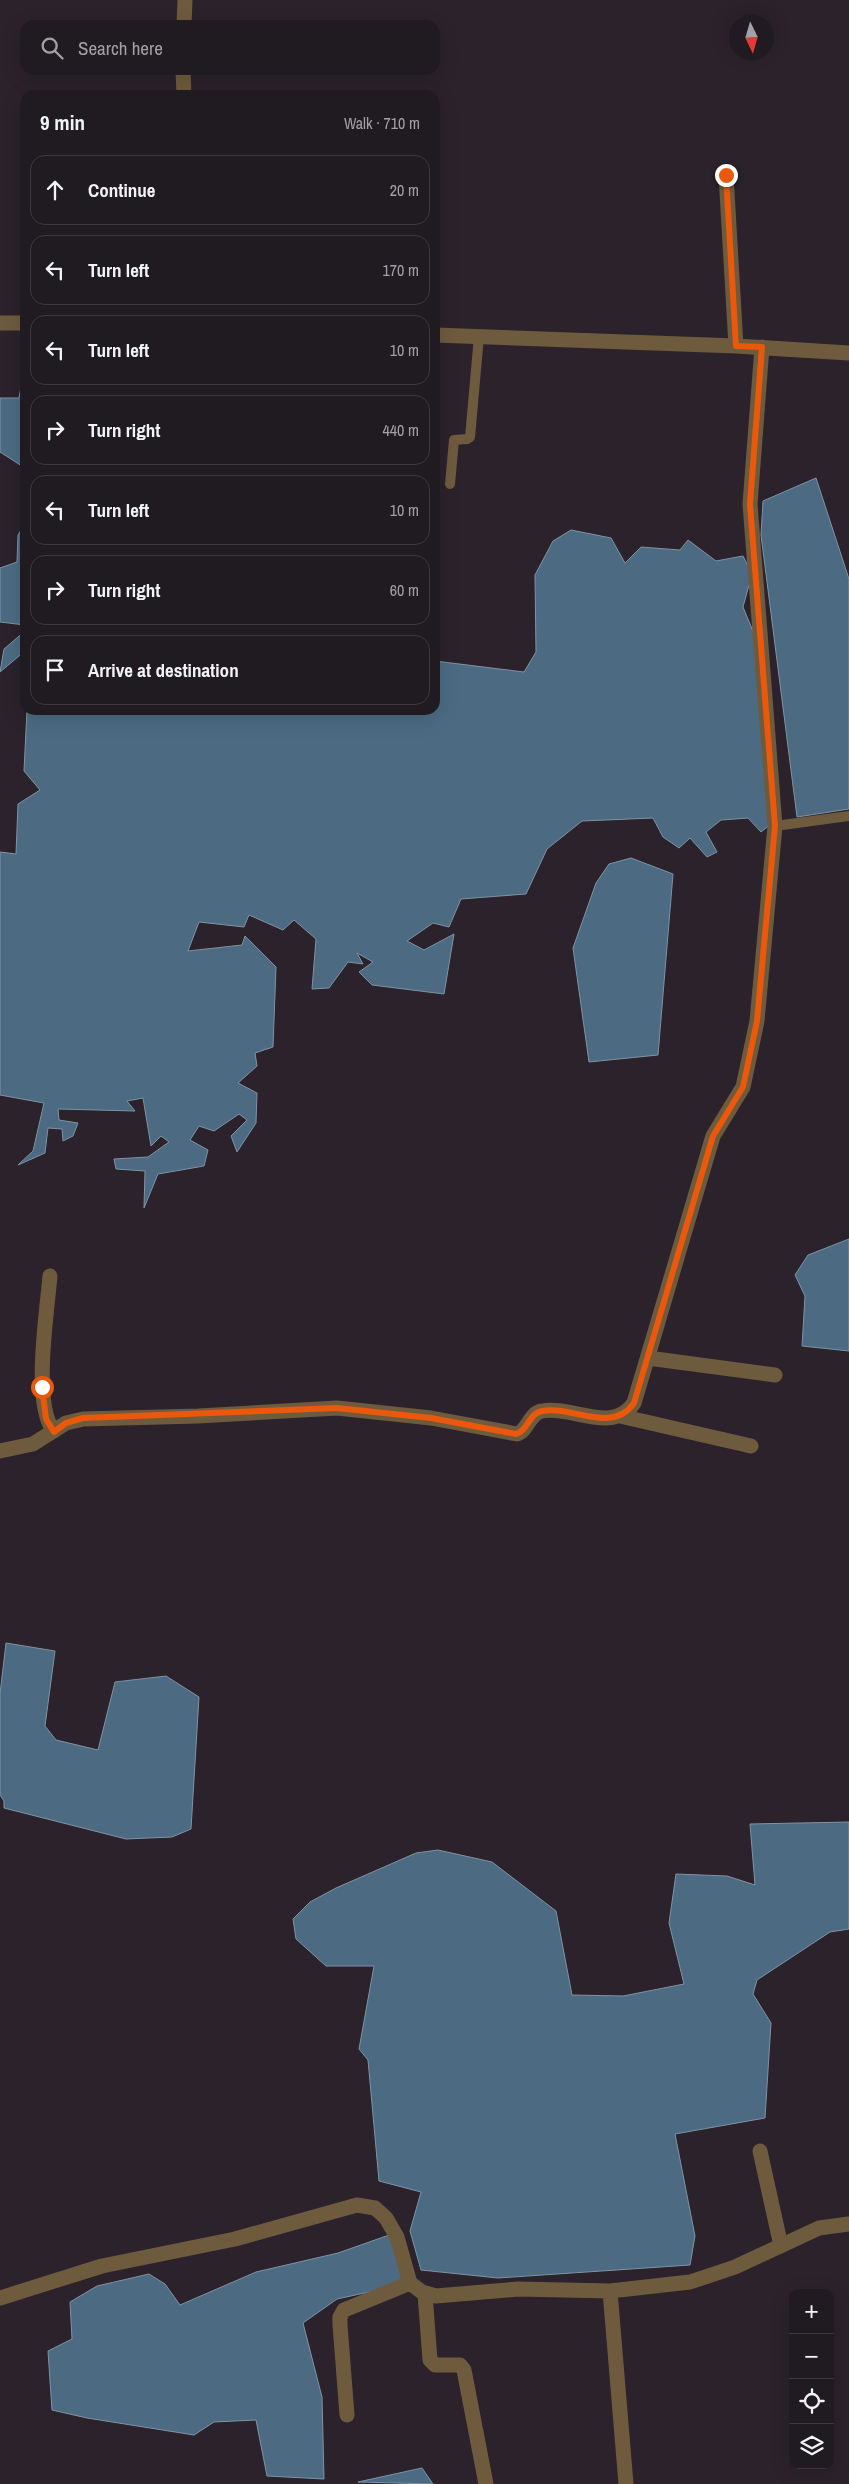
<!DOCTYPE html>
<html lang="en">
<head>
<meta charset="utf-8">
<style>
	body { margin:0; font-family:"Archivo Narrow",sans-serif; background:#2d272e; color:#f1f3f6 }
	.controls { position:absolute; right:15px; bottom:15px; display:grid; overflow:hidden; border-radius:10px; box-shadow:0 5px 20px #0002 }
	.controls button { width:45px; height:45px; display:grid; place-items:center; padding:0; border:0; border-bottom:1px solid #3d383f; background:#201a21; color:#f1f3f6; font:25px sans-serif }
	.compass { position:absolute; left:729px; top:15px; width:45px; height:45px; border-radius:50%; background:#201a21; box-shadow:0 5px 20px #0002; rotate:175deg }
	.stop { position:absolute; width:15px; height:15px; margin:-11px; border:4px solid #ea580c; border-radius:50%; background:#fff }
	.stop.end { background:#ea580c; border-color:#fff; box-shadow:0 1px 5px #0008 }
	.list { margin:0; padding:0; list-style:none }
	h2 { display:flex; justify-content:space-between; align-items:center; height:65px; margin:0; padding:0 20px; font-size:21px }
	h2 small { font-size:16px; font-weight:400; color:#a2a1a5 }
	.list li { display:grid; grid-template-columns:32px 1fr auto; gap:15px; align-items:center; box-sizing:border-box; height:70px; margin:0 10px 10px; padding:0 10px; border:1px solid #3d383f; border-radius:15px }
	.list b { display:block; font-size:19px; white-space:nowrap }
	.list em { font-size:16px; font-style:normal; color:#a2a1a5 }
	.icon { flex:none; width:28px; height:28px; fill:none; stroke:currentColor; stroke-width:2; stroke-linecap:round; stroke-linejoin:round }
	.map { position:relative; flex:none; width:849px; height:2484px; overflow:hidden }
	.search { position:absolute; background:#201a21; box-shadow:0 5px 20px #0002; left:20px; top:20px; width:420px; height:55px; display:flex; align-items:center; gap:12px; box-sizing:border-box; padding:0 18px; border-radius:15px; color:#a2a1a5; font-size:19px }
	.panel { position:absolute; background:#201a21; box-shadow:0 5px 20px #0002; left:20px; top:90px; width:420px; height:625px; border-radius:15px }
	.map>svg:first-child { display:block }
</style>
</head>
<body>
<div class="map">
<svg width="849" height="2484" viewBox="0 0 849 2484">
	<rect width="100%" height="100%" fill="#2b222c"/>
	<path fill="#4c6b82" stroke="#7f93a5" d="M 25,365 L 25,468 L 0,452 L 0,398 L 19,398 Z
		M 816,478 L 849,579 L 849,809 L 797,817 L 761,535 L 763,501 Z
		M 25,524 L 25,625 L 0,622 L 0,568 L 17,562 L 18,535 Z
		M 571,530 L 611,538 L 625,563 L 641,547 L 680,550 L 688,540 L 716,561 L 743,556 L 752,574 L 743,607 L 762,653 L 771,824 L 761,832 L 748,818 L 721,820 L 706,832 L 717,852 L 707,857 L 690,838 L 679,848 L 663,837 L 653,818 L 582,821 L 547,849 L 526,894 L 461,899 L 449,927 L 433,923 L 407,941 L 424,950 L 454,934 L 444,994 L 372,985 L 359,972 L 373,962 L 357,953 L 363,964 L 348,962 L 329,988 L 312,989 L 316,939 L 294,920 L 283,930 L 249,915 L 244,927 L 199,922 L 188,951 L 242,945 L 245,936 L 276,967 L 273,1047 L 255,1053 L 257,1066 L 238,1083 L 257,1093 L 256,1123 L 237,1152 L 231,1136 L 247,1120 L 239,1114 L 214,1131 L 199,1126 L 190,1140 L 208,1150 L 204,1166 L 158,1174 L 144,1208 L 145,1171 L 116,1169 L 114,1159 L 148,1157 L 169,1142 L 161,1136 L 151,1146 L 143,1098 L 127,1101 L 135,1111 L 58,1109 L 59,1120 L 78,1123 L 73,1136 L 63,1141 L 62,1129 L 48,1128 L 45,1153 L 18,1165 L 33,1151 L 44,1103 L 0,1095 L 0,852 L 16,854 L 18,804 L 40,790 L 24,771 L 27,710 L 435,710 L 435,661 L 524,672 L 536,652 L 535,575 L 553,541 Z
		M 25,631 L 25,651 L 0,672 L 4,649 Z
		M 631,858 L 673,874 L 658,1055 L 589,1062 L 573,948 L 596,883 L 609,864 Z
		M 849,1239 L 849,1351 L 802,1346 L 805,1296 L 795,1275 L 808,1255 Z
		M 6,1643 L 55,1651 L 45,1726 L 56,1740 L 98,1750 L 115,1682 L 166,1676 L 199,1697 L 191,1829 L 172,1837 L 126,1839 L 4,1808 L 4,1801 L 0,1795 L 0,1694 Z
		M 849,1822 L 849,1929 L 830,1932 L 757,1980 L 753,1994 L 771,2023 L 765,2118 L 675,2134 L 695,2236 L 690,2265 L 498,2278 L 421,2270 L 410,2231 L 421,2192 L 379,2181 L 368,2060 L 359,2049 L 374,1966 L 326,1966 L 296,1939 L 293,1919 L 310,1902 L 336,1888 L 416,1853 L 438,1850 L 492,1862 L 556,1911 L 572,1995 L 623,1996 L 684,1984 L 669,1923 L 676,1874 L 727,1876 L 755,1885 L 750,1824 Z
		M 392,2234 L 406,2284 L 337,2299 L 303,2323 L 322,2397 L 324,2479 L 267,2476 L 256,2420 L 214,2422 L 194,2435 L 87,2418 L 52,2410 L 48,2351 L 72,2339 L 70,2302 L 97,2286 L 149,2274 L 165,2284 L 180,2305 L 256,2272 L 338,2253 Z
		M 422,2468 L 433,2484 L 358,2482 Z"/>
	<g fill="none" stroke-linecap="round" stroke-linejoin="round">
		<path stroke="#6e5b3e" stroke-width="10" d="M 450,484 L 454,440 L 467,439 L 470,437 L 479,336
			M 775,826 L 849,816"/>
		<path stroke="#6e5b3e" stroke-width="15" d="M 184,25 L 185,0
			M 183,70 L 184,95
			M 726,175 L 736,346
			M 0,323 L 25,323
			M 435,335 L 736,346 L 849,353
			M 50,1276 C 47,1312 32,1405 54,1431
			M 648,1358 L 775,1375
			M 620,1416 L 751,1446
			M 0,1451 L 33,1444 L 66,1423 L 83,1419 L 198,1416 L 337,1408 L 431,1418 L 517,1434 C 528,1431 529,1413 542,1411 C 572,1405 612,1435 634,1403 L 713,1136 L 743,1087 L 757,1021 L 775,826 L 750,504 L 762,347
			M 760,2151 L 781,2246
			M 610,2291 L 626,2484
			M 425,2294 L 430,2360 L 435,2365 L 460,2365 L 464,2370 L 486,2484
			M 0,2298 L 102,2266 L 235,2239 L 357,2205 L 375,2208 L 386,2218 L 397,2237 L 410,2283 L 422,2292 L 436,2296 L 518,2289 L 610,2291 L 690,2282 L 735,2267 L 819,2228 L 849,2224
			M 347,2415 L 340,2325 L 340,2317 L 344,2310 L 410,2283"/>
	</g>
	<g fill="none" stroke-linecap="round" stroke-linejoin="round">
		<path stroke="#ea580c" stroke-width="6" d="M 42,1387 L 46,1419 L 54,1432 L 66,1423 L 83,1418 L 337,1408 L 431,1418 L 516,1434 C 528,1431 529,1413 542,1411 C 572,1405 612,1435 634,1403 L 713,1136 L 743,1087 L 757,1021 L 775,826 L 750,504 L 762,347 L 736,346 L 726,175"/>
	</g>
</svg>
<div class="controls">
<button>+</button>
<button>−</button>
<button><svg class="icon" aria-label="locate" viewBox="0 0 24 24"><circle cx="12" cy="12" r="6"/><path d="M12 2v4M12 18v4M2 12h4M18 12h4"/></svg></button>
<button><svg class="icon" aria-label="layers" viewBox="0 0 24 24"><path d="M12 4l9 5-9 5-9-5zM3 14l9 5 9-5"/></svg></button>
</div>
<svg class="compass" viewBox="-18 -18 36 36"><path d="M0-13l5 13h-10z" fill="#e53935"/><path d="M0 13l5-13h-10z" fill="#a2a1a5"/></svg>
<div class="stop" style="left:42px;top:1387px"></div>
<div class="stop end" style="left:726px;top:175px"></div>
<div class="search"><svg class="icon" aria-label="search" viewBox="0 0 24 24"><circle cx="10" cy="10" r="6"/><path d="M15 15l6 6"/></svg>Search here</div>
<section class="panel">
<h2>9 min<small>Walk · 710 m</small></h2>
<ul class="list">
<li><svg class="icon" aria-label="ahead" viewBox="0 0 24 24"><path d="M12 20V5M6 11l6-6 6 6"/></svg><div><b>Continue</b></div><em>20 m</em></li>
<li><svg class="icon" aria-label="left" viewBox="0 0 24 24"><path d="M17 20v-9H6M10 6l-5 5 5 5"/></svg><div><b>Turn left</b></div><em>170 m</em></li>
<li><svg class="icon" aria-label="left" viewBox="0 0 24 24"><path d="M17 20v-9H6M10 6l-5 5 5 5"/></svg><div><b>Turn left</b></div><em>10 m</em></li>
<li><svg class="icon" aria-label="right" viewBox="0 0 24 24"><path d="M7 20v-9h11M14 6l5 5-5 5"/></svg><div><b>Turn right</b></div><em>440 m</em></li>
<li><svg class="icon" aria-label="left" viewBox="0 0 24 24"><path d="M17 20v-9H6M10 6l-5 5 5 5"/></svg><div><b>Turn left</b></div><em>10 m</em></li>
<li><svg class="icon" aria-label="right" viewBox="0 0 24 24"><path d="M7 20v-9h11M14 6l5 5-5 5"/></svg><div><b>Turn right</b></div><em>60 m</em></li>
<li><svg class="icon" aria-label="arrive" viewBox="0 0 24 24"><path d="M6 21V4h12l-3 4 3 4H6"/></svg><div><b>Arrive at destination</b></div></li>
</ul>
</section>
</div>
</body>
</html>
